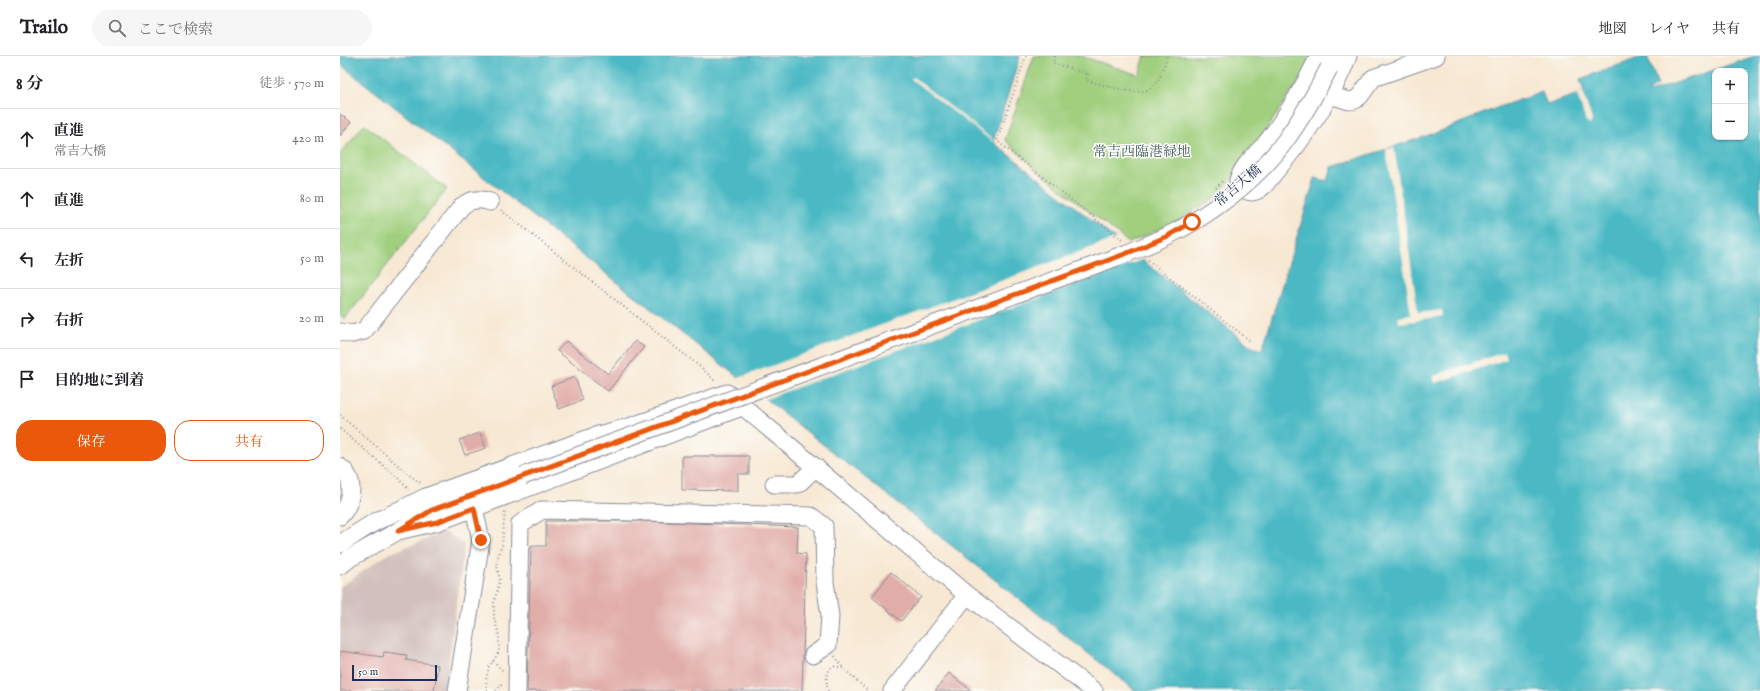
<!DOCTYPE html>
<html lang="ja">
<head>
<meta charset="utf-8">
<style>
	body { margin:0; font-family:"IM FELL English","Noto Serif JP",serif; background:#f6f6f6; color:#202124 }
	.controls { position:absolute; right:12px; top:12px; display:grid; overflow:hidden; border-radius:8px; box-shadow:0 1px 3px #0004 }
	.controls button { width:36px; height:36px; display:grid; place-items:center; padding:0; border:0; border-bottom:1px solid #e0e0e0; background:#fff; color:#202124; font:20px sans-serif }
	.scale { position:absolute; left:12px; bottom:10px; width:85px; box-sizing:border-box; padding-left:4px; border:2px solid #1b2f5e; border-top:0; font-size:11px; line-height:14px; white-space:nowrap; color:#1b2f5e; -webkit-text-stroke:3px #fdfcf7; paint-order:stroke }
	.stop { position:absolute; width:12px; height:12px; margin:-9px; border:3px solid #ea580c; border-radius:50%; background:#fff }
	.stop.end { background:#ea580c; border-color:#fff; box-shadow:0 1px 4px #0008 }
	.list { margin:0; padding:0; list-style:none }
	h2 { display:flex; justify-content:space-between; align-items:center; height:52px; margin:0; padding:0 16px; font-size:17px }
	h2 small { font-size:13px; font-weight:400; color:#757577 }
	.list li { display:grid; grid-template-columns:26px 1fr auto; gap:12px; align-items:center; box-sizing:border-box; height:60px; padding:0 16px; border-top:1px solid #e0e0e0 }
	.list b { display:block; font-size:15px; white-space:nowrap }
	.list p { margin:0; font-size:13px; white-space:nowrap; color:#757577 }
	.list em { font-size:13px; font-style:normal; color:#757577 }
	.actions { display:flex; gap:8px; padding:12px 16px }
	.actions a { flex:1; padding:9px 0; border:1px solid #ea580c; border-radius:16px; text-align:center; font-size:14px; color:#ea580c }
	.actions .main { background:#ea580c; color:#fff }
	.icon { flex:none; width:22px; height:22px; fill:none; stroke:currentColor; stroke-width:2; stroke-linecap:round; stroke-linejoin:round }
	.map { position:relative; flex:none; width:1420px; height:635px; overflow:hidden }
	header { display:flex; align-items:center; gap:24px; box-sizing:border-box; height:56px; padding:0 20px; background:#fff; border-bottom:1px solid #e0e0e0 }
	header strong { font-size:19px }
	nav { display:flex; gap:22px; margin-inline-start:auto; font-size:14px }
	.search { width:280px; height:36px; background:#f6f6f6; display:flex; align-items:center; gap:10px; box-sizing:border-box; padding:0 14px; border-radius:22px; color:#757577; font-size:15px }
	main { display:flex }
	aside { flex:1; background:#fff }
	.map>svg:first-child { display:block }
</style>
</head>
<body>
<header>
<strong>Trailo</strong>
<div class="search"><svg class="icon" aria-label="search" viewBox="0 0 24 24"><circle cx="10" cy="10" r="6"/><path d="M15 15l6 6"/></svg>ここで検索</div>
<nav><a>地図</a><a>レイヤ</a><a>共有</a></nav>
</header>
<main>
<aside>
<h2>8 分<small>徒歩 · 570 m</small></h2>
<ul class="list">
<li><svg class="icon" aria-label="ahead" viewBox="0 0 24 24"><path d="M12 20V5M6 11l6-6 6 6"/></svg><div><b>直進</b><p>常吉大橋</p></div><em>420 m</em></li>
<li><svg class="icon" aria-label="ahead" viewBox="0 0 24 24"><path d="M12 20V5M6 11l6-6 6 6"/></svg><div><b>直進</b></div><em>80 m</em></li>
<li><svg class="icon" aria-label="left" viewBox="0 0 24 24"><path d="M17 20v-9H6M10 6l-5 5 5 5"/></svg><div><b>左折</b></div><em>50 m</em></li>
<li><svg class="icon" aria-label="right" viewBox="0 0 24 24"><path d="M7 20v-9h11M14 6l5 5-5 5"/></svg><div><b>右折</b></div><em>20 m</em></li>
<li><svg class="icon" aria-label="arrive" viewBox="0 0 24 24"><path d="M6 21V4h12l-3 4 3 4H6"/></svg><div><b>目的地に到着</b></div></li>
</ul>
<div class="actions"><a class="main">保存</a><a>共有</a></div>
</aside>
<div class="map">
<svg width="1420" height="635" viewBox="0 0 1420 635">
	<rect width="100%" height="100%" fill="#fdfcf7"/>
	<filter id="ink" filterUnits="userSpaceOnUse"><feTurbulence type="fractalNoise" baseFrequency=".025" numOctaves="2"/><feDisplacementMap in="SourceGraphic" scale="8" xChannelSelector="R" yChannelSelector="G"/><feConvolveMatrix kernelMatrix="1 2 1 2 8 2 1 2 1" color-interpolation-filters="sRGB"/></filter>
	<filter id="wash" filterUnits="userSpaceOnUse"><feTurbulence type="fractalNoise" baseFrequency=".012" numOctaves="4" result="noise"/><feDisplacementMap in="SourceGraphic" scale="16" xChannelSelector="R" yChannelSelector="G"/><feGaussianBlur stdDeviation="0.9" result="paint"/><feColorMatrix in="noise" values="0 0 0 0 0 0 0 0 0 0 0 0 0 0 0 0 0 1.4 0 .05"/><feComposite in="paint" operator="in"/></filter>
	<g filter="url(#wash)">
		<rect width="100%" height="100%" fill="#f7e8d3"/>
		<path fill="#d1c0bc" d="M 106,476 L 124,489 L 105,635 L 0,635 L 0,531 L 48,498 Z"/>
		<path fill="#a0cf7e" stroke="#5e7f6e" d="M 694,0 L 741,0 L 799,19 L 805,0 L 976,0 L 894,121 L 876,141 L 836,166 L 789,187 L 697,114 L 665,84 Z
			M 24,68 L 107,133 L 5,263 L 0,259 L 0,98 Z"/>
		<path fill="#4bb9c4" stroke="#337491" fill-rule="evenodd" d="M 0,0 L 680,0 L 653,86 L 912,291 L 922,294 L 975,122 L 988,125 L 992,111 L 1098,76 L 1159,51 L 1202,36 L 1207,49 L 1244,36 L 1240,23 L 1304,0 L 1307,0 L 1318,29 L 1308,34 L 1309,36 L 1415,0 L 1420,0 L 1420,635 L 796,635 L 0,8 ZM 1375,15 L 1405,15 L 1405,81 L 1375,81 Z"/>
		<path fill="#f7e8d3" d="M 573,21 L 653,84 L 653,86 L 571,23 Z
			M 1243,36 L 1252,64 L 1250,69 L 1246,66 L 1237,38 Z
			M 1054,91 L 1078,257 L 1102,254 L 1103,261 L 1059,267 L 1058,260 L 1071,258 L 1046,94 Z
			M 777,182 L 804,203 L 423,344 L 396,323 Z
			M 1165,296 L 1167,303 L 1095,327 L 1093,320 Z"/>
		<g id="blocks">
			<path fill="#e1ada9" d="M 0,58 L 11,66 L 0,80 Z
				M 226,285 L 268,318 L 295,285 L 304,291 L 268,335 L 217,295 Z
				M 235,321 L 243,344 L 219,353 L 211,330 Z
				M 140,377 L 146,392 L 125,399 L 119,384 Z
				M 342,400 L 409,400 L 409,418 L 398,418 L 398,435 L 342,434 Z
				M 206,465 L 300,465 L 458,471 L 457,497 L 466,498 L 462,635 L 187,635 L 191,490 L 206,490 Z
				M 551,516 L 581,541 L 561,565 L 532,541 Z
				M 0,595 L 43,601 L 44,596 L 67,599 L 66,604 L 98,609 L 94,635 L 0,635 Z
				M 609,617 L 632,635 L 595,635 Z"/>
		</g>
	</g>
	<g filter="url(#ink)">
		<use href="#blocks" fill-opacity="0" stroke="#898c98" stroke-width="1"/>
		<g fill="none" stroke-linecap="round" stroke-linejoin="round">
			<g stroke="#898c98" stroke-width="19">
				<path id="minor" d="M 979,0 C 965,29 949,56 930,82 C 919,96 903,108 898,124 L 902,132 C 906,135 911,137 916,135 C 924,132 930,122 935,116 C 965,81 992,43 1008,0
					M 989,12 L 994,0
					M 990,39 L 1009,45 L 1015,44 L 1020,40 L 1033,22 L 1096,0
					M 0,276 L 12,278 L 24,275 L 122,150 C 131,143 140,142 150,146
					M 0,411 C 16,423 13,446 0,460
					M 434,428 L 458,428 L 476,411
					M 304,456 L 471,460 L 484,470 L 485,526 L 490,560 L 488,589 L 473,599
					M 58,475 L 97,466 L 404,350
					M 0,488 L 33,467 L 86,441 L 258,379 L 289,371 L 387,337 L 627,539 L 754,635
					M 0,510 L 10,502 L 58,475 L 92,454 L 183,420
					M 117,635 L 141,484 L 134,452
					M 177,635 L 180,468 L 202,454 L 296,456
					M 552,635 L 627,539"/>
			</g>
			<path stroke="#898c98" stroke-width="2" stroke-dasharray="1 3" stroke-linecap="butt" d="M 686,0 L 657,85 L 782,184
				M 715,0 L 713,7 L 748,18 L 746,24 C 762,28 799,43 812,31 C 821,23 824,11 827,0
				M 876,132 L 884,123
				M 161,154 L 363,313 L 376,326
				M 808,204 L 910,285
				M 0,359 L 68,418 L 82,428
				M 0,373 L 57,421 L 69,434
				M 495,600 L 503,612
				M 153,605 L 163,615
				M 147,635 L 146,624 L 149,611 L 159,596 L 159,579 L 154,562 L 154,546 L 160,525 L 156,505 L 162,489 L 165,455
				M 156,635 L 162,628
				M 488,635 C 486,625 485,617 493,610 L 503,612 L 528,635"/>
			<use href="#minor" stroke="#fff" stroke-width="17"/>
			<g stroke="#898c98" stroke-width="19" stroke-linecap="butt">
				<path id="minor-bridge" d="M 183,420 L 785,198 C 799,192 814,187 827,180 C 869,160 918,123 945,85 C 962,62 976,37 989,12"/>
			</g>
			<use href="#minor-bridge" stroke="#fff" stroke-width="17"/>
		</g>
	</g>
	<g fill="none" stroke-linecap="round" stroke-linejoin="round" filter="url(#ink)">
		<path stroke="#ea580c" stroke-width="5" d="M 141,484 L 134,452 L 97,466 L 58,475 L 92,454 L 785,198 L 828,180 L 852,166"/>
	</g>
	<g text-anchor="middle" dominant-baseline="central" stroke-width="3" stroke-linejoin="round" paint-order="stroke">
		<g font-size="14" fill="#435f68" stroke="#fdfcf7">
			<text x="802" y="96">常吉西臨港緑地</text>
		</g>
		<g font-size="14" fill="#1b2f5e" stroke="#fdfcf7">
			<text transform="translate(898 130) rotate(-40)">常吉大橋</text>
		</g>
	</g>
</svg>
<div class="controls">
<button>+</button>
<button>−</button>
</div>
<div class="scale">50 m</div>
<div class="stop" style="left:852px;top:166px"></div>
<div class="stop end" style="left:141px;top:484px"></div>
</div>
</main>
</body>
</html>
